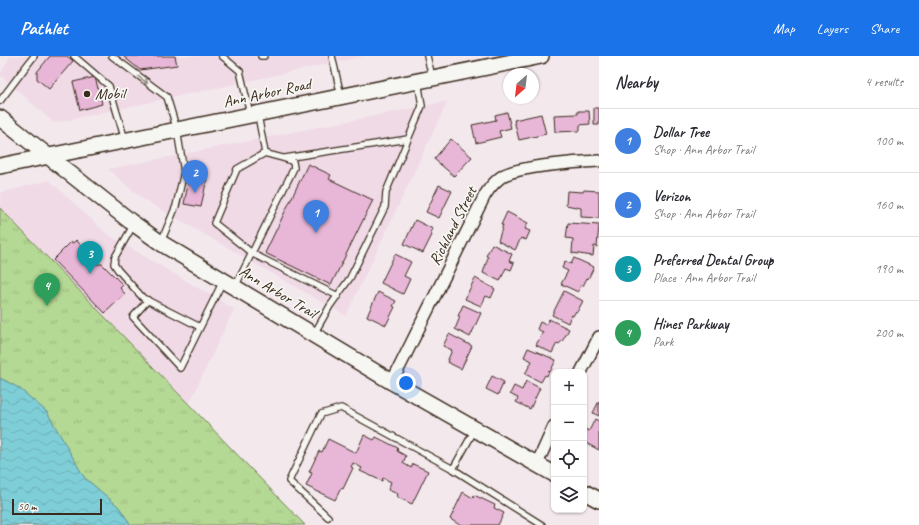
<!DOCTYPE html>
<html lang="en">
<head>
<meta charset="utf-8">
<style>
	body { margin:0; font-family:Caveat,sans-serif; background:#f7f7f7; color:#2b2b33 }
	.controls { position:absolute; right:12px; bottom:12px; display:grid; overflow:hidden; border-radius:8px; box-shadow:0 1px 3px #0004 }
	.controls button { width:36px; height:36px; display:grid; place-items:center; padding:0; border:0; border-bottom:1px solid #e1e1e2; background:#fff; color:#2b2b33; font:20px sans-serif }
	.compass { position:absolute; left:503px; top:12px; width:36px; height:36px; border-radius:50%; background:#fff; box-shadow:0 1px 3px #0004; rotate:208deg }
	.scale { position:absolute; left:12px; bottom:10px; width:90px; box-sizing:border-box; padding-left:4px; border:2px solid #3b2a1e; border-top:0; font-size:11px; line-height:14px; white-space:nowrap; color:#3b2a1e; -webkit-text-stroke:3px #f6f6f2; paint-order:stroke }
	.you { position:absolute; left:406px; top:327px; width:14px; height:14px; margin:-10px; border:3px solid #fff; border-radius:50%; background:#1a73e8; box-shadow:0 0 0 6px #1a73e833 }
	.badge { display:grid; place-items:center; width:26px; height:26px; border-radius:50%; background:#1a73e8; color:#fff; font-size:13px; font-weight:700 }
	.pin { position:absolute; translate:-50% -33px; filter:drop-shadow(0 1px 2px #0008) }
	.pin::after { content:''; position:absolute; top:21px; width:14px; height:12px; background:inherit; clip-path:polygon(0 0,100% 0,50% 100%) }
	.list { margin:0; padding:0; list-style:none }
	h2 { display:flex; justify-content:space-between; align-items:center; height:52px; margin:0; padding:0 16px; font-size:17px }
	h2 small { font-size:13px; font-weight:400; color:#7c7c81 }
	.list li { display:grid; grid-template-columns:26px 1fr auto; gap:12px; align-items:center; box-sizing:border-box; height:64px; padding:0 16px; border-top:1px solid #e1e1e2 }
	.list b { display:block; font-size:15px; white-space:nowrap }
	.list p { margin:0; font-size:13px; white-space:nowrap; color:#7c7c81 }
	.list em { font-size:13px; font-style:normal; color:#7c7c81 }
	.icon { flex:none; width:22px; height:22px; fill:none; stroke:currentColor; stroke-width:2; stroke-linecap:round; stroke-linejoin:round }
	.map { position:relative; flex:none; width:599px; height:469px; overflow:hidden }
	header { display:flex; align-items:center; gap:24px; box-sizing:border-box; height:56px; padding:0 20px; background:#1a73e8; color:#fff }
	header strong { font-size:19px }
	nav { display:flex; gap:22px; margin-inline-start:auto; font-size:14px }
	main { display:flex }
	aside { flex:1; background:#fff }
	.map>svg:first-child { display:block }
</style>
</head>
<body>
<header>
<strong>Pathlet</strong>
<nav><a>Map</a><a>Layers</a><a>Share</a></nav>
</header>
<main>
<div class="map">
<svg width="599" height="469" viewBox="0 0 599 469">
	<defs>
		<pattern id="park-tufts" width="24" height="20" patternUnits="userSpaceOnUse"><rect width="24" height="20" fill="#b4d994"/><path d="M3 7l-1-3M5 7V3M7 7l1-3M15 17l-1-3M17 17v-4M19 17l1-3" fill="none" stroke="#9cba7f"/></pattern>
		<pattern id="water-waves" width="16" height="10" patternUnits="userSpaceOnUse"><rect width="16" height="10" fill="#7eced8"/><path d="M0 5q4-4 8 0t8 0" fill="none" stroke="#6eb1b9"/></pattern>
	</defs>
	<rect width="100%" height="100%" fill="#f3e9ed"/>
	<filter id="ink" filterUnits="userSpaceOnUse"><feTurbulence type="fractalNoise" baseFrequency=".025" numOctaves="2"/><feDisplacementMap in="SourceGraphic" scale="8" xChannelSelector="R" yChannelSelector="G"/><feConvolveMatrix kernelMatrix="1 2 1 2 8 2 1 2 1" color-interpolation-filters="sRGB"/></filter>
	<g filter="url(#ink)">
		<path fill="#f0dae6" d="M 10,0 L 365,0 L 54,67 L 0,19 Z
			M 448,45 L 346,260 L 141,142 L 108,113 Z
			M 49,124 L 107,178 L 234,253 L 189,348 L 0,152 L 0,137 Z"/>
		<path fill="url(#park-tufts)" stroke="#788259" d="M 0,152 L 305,469 L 0,469 Z"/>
		<path fill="url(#water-waves)" stroke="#638c8e" d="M 0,322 L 19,332 L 47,356 L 84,421 L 119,451 L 131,469 L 0,469 Z"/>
		<path fill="#e8b7d7" stroke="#3b2a1e" d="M 50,0 L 67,0 L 73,5 L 49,33 L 37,23 L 37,16 Z
			M 123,0 L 175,0 L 177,9 L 140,14 Z
			M 95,21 L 102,48 L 80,54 L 73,26 Z
			M 594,52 L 599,52 L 599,69 L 594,69 Z
			M 578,55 L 589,55 L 590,68 L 580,69 L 580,75 L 555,76 L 554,59 L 578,58 Z
			M 507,56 L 511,72 L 499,75 L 501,81 L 476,87 L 472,69 L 496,64 L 495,59 Z
			M 541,58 L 546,78 L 519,84 L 514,64 Z
			M 451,83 L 472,101 L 454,120 L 434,103 Z
			M 308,108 L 331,119 L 329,123 L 373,144 L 331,229 L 265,197 Z
			M 190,119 L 207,122 L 201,151 L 184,148 Z
			M 439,129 L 452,135 L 439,162 L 426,156 Z
			M 584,134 L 599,135 L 599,162 L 581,161 L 581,152 L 566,149 L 567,135 L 583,136 Z
			M 507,156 L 528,167 L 525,173 L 530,175 L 526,184 L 521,182 L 515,194 L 498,185 L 503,169 L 501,169 Z
			M 415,164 L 433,173 L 430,178 L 432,179 L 423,197 L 404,188 Z
			M 568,167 L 599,169 L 597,191 L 594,190 L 593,200 L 572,197 L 573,183 L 566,182 Z
			M 76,184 L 92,201 L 91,202 L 96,208 L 102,208 L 123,229 L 120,232 L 125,238 L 105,257 L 53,204 L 71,186 L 73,187 Z
			M 492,188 L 512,198 L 509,205 L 514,207 L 511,214 L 506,212 L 500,225 L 483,217 L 488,201 L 486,200 Z
			M 395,198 L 411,206 L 404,220 L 410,223 L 403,238 L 381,227 Z
			M 574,202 L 594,211 L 588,223 L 587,222 L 583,230 L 581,229 L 578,236 L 561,228 L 568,215 L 562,212 L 565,205 L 571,208 Z
			M 475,222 L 495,233 L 491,242 L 486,240 L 481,250 L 465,243 Z
			M 564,235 L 583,245 L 577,256 L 576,255 L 573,260 L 571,259 L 568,267 L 552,259 Z
			M 378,236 L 396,245 L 393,250 L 395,251 L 386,269 L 367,260 Z
			M 463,249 L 481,257 L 470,281 L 455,273 L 460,261 L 458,260 Z
			M 549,263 L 569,273 L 563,284 L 559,288 L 557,287 L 552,297 L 536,289 L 543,276 L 537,273 L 540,266 L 546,269 Z
			M 449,278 L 472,290 L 461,313 L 447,306 L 452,294 L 443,290 Z
			M 528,292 L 556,304 L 550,316 L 549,315 L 547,320 L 545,319 L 541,326 L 525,318 L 532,305 L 524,301 Z
			M 492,320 L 504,326 L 498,339 L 486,333 Z
			M 526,325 L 540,332 L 530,353 L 516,346 L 518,342 L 510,338 L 514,330 L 522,334 Z
			M 599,345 L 599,360 L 593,357 Z
			M 595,363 L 599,365 L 599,394 L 584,386 L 584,374 L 585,373 L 589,375 Z
			M 364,379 L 374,384 L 376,381 L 398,392 L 397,395 L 406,400 L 403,407 L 411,412 L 413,408 L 428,415 L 412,448 L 397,441 L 398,438 L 388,434 L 391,426 L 383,422 L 382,425 L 360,415 L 362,412 L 353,407 L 351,411 L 353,412 L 343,433 L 341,432 L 335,444 L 306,430 L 312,417 L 309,416 L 319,395 L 322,396 L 328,383 L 356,397 Z
			M 463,436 L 473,442 L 474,439 L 495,449 L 494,452 L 504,457 L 498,469 L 460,469 L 450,463 Z"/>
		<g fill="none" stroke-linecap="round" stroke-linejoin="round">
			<g stroke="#3b2a1e" stroke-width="8">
				<path id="lane" d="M 74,0 L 109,30 L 125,84
					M 112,0 L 167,41 L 177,74 L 184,116 L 176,150 L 161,186
					M 222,0 L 240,15 L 250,58
					M 261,0 L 264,0
					M 332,0 L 341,40
					M 427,0 L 432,21
					M 0,45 L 34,0
					M 265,97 L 237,113 L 214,167 L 253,198 L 338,240
					M 285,102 L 408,83
					M 134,168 L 115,201 L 114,208 L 118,214 L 143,242 L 200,271
					M 235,231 L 294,112 L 293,106 C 284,101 275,101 265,97 L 258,59
					M 148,244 L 133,261 L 180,312 L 223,225
					M 314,278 L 330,250 L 350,222 L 385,151 L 386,136 L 422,50 L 418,25
					M 474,375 L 453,413 L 542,469
					M 328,461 L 289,425 L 321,358 L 341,352 L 453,413"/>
			</g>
			<g stroke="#3b2a1e" stroke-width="14">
				<path id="street" d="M 581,316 L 599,281
					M 392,326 L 485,139 C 490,131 496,124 504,119 C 523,110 577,106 599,105
					M 537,408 L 554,370"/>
			</g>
			<g stroke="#3b2a1e" stroke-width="18">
				<path id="secondary" d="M 0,62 L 130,165 L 161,187 L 392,326 L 554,418
					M 0,110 L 541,0
					M 584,436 L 599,444"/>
			</g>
			<use href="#lane" stroke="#f6f6f2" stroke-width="5.5"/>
			<use href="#street" stroke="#f6f6f2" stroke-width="11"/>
			<use href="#secondary" stroke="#f6f6f2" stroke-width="15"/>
		</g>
		<defs><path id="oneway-shaft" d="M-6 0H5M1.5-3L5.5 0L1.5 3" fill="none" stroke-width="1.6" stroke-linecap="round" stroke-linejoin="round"/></defs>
		<use stroke="#989088" href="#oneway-shaft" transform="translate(143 24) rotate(37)"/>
	</g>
	<circle fill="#3b2a1e" stroke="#f6f6f2" stroke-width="1.5" cx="87" cy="38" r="4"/>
	<g text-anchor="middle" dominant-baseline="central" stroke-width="3.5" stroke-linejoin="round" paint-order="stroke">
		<g font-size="16" fill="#3b2a1e" stroke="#f6f6f2">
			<text transform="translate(267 37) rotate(-12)">Ann Arbor Road</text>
			<text transform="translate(453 170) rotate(-63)">Richland Street</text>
			<text transform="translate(278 236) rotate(31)">Ann Arbor Trail</text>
		</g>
		<g font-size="16" fill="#3b2a1e" stroke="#f6f6f2" text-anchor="start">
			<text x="95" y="38">Mobil</text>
		</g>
	</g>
</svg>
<div class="controls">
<button>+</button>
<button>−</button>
<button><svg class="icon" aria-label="locate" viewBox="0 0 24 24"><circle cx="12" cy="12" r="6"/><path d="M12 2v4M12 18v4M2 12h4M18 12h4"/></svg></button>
<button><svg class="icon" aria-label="layers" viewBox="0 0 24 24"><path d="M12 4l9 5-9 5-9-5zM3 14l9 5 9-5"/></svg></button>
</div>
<svg class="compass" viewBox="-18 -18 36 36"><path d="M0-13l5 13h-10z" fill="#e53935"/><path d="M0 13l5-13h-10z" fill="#7c7c81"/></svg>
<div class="scale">50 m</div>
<div class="you"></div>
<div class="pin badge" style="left:316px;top:177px;background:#3f7fe0">1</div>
<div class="pin badge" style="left:195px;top:137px;background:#3f7fe0">2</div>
<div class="pin badge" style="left:90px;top:218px;background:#0f9aa8">3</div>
<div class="pin badge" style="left:47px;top:250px;background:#2e9e5b">4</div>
</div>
<aside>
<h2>Nearby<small>4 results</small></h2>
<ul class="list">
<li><span class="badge" style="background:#3f7fe0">1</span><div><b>Dollar Tree</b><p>Shop · Ann Arbor Trail</p></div><em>100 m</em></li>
<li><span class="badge" style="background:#3f7fe0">2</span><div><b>Verizon</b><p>Shop · Ann Arbor Trail</p></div><em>160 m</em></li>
<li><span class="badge" style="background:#0f9aa8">3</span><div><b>Preferred Dental Group</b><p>Place · Ann Arbor Trail</p></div><em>190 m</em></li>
<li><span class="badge" style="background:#2e9e5b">4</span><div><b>Hines Parkway</b><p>Park</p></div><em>200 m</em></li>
</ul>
</aside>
</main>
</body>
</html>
